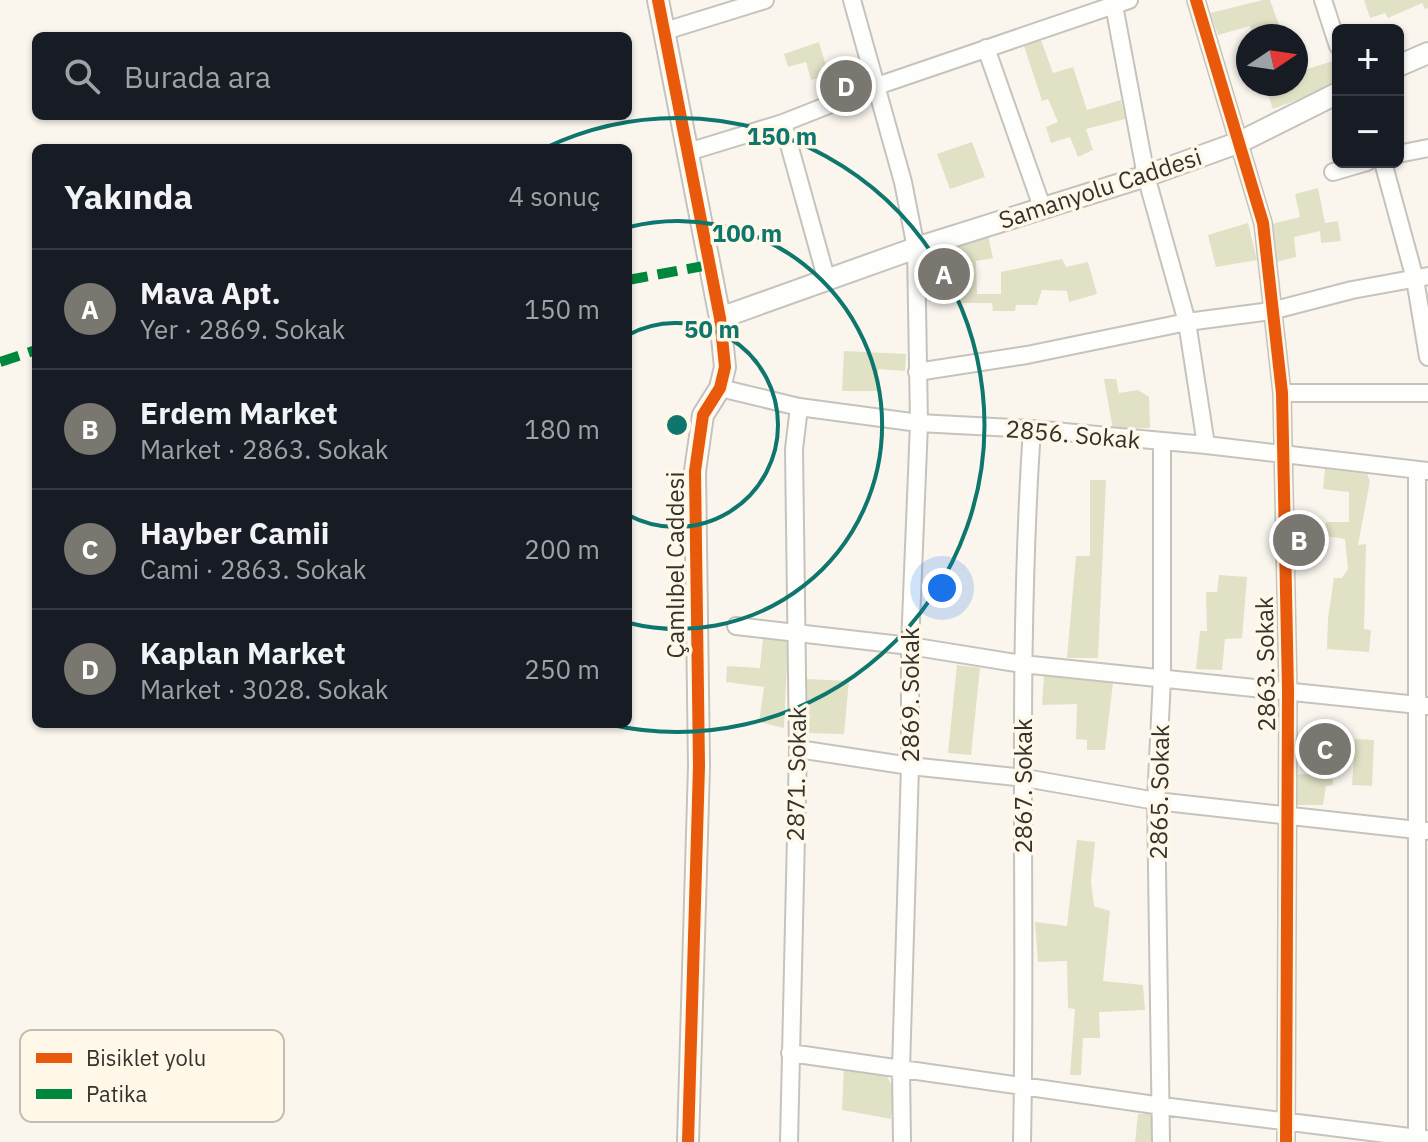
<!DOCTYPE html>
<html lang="tr">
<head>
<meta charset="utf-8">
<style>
	body { margin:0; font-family:"IBM Plex Sans",sans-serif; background:#20242c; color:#f1f3f6 }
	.controls { position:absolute; right:24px; top:24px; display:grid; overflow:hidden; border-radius:12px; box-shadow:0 2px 6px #0004 }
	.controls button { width:72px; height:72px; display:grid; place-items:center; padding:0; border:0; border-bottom:2px solid #363941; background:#171b24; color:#f1f3f6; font:40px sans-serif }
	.compass { position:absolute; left:1236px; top:24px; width:72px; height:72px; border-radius:50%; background:#171b24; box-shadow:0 2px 6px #0004; rotate:77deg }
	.you { position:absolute; left:942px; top:588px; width:28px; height:28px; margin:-20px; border:6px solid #fff; border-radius:50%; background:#1a73e8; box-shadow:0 0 0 12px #1a73e833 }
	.badge { display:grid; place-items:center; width:52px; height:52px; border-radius:50%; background:#797770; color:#fff; font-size:26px; font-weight:700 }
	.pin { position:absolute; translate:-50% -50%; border:4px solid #fff; box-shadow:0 2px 8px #0006 }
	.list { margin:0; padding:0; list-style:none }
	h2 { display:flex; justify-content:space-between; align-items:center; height:104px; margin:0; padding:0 32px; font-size:34px }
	h2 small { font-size:26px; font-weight:400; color:#9ea1a6 }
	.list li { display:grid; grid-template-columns:52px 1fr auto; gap:24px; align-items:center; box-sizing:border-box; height:120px; padding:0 32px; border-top:2px solid #363941 }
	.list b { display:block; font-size:30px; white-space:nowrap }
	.list p { margin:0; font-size:26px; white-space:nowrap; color:#9ea1a6 }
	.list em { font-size:26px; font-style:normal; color:#9ea1a6 }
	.icon { flex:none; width:44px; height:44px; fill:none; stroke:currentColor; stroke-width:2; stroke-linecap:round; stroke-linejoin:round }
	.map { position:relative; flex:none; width:1428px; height:1142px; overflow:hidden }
	.search { position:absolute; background:#171b24; box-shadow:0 2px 6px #0004; left:32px; top:32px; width:600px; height:88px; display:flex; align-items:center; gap:20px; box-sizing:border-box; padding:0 28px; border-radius:12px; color:#9ea1a6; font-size:30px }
	.panel { position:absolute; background:#171b24; box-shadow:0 2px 6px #0004; left:32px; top:144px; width:600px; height:584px; border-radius:12px }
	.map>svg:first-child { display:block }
</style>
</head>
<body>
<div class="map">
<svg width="1428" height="1142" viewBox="0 0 1428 1142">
	<rect width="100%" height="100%" fill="#faf6ee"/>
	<path fill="#e1e1c5" d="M 1263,0 L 1270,0 L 1283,36 L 1255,36 L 1250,26 L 1218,35 L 1210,13 Z
		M 1364,0 L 1428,0 L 1428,8 L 1425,9 L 1422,3 L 1388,18 L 1385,13 L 1370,18 Z
		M 1041,40 L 1053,73 L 1073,67 L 1087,110 L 1121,100 L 1125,119 L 1086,129 L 1093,150 L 1078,157 L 1070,137 L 1051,143 L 1046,127 L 1058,122 L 1048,99 L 1042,101 L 1024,46 Z
		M 819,42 L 826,66 L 821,67 L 823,77 L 811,80 L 806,62 L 788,67 L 784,54 Z
		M 1296,47 L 1304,70 L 1333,61 L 1338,84 L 1273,109 L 1264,84 L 1296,84 Z
		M 972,142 L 985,177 L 950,189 L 937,154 Z
		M 1318,188 L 1325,223 L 1338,221 L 1341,241 L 1321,243 L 1320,231 L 1294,237 L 1296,257 L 1276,262 L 1271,224 L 1300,217 L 1295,194 Z
		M 1248,223 L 1257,260 L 1216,267 L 1208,235 Z
		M 988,235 L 993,258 L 976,261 L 977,294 L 1001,294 L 1001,272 L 1062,259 L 1066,267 L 1088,262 L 1097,294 L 1069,302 L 1067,291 L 1042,290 L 1037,305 L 1016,305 L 1015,311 L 993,311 L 992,303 L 957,303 L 956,247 Z
		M 844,351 L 906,354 L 905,371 L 878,369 L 877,391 L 842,391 Z
		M 1104,379 L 1116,379 L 1119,393 L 1138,390 L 1149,397 L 1150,428 L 1113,429 Z
		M 1325,469 L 1367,474 L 1370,481 L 1358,545 L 1366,544 L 1364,629 L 1371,630 L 1369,652 L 1327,649 L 1328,618 L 1334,578 L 1342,578 L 1348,569 L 1345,539 L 1325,536 L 1326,522 L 1349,522 L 1349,492 L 1323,489 Z
		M 1090,480 L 1106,480 L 1098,658 L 1067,658 L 1076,556 L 1090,556 Z
		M 1219,575 L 1247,577 L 1242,638 L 1225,639 L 1222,670 L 1196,669 L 1200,631 L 1207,631 L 1206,592 L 1217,592 Z
		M 763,638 L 788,642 L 784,728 L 759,722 L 764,687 L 726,682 L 727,666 L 760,668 Z
		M 957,665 L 980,668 L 971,755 L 948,753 Z
		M 1044,676 L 1113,683 L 1105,750 L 1087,750 L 1087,740 L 1076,739 L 1077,704 L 1042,705 Z
		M 807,679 L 849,681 L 844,734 L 803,733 Z
		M 1355,739 L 1374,740 L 1372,786 L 1352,785 Z
		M 1296,774 L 1332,775 L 1333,785 L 1326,786 L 1323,805 L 1296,805 Z
		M 1077,840 L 1095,842 L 1091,882 L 1094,906 L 1110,911 L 1103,981 L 1143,985 L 1145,1010 L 1099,1012 L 1100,1038 L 1083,1038 L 1081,1075 L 1070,1075 L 1075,1009 L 1068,1008 L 1067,961 L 1038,962 L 1035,922 L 1067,926 Z
		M 844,1067 L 886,1076 C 897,1087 892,1104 891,1119 L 842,1110 Z
		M 1138,1114 L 1152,1114 L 1151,1142 L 1135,1142 Z"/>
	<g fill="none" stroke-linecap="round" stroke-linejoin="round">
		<g stroke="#c6c3bd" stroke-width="20">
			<path id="minor" d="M 852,0 L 903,182 L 916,248 L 919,423 L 910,646 L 910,766 L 901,1069 L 902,1142
				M 1113,0 L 1146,176 L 1187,322 L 1206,445
				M 1196,0 L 1263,223 L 1282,393 L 1288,691 L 1286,1142
				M 1323,0 L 1338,46
				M 665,31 L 765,0
				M 986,48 L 1042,207
				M 783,123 L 827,281
				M 688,152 L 783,123 L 874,87 L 1129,0
				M 1398,154 L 1428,148
				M 1383,162 L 1415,279 L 1428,357
				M 1333,172 L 1367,162
				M 917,372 L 1027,355 L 1187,322 L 1271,311 L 1352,290 L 1428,276
				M 720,388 L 799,407 L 919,423 L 1032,429 L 1206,445 L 1428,471
				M 1282,393 L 1428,393
				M 1417,471 L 1417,1142
				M 736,626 L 910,646 L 1022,664 L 1428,706
				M 798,749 L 910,766 L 1025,778 L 1156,801 L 1426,831
				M 790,1053 L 1162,1106 L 1426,1139
				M 789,1142 L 798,749 L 794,449 L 799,407
				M 1022,1142 C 1027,904 1016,667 1032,429
				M 1161,1142 L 1156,801 L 1162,678 L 1162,442"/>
		</g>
		<g stroke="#c6c3bd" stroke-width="24">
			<path id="tertiary" d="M 658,0 L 720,318 L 725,367 L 720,388 L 703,415 L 695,471 L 699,766 L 688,1142
				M 1398,66 L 1428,53
				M 720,318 L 916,248 L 1146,176 L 1240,142 L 1338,93"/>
		</g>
		<use href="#minor" stroke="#fefefc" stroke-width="16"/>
		<use href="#tertiary" stroke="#fefefc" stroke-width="20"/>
		<path stroke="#00873e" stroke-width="10" stroke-dasharray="20 10" stroke-linecap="butt" d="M 628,280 L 709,265
			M 0,362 L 36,350"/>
		<g stroke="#fff8e9" stroke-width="17">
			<path id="cycleway" d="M 658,0 L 720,318 L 725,367 L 720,388 L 703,415 L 695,471 L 699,766 L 688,1142
				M 1196,0 L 1263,223 L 1282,393 L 1288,691 L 1286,1142"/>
		</g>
		<use href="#cycleway" stroke="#e8590c" stroke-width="12"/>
	</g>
	<g fill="none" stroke="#0f766e" stroke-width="4">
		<path d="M628 335A102 102 0 1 1 628 515"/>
		<path d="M629 227A204 204 0 1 1 629 623"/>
		<path d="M545 148A307 307 0 1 1 608 724"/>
	</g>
	<g text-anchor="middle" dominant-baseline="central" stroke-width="7" stroke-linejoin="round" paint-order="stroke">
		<g font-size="24" fill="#34322c" stroke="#fff8e9">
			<text transform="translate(1100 188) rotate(-18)">Samanyolu Caddesi</text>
			<text transform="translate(1073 434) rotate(5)">2856. Sokak</text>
			<text transform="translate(675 565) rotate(-90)">Çamlıbel Caddesi</text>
			<text transform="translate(1265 664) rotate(-91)">2863. Sokak</text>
			<text transform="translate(910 695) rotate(-90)">2869. Sokak</text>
			<text transform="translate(796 774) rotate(-89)">2871. Sokak</text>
			<text transform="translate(1023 786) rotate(-90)">2867. Sokak</text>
			<text transform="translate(1159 792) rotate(-89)">2865. Sokak</text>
		</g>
	</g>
	<rect x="20" y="1030" width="264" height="92" rx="12" fill="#fff8e9" stroke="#c2bdb0" stroke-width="2"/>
	<rect x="36" y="1053" width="36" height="10" fill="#e8590c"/>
	<rect x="36" y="1089" width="36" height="10" fill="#00873e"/>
	<g font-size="22" fill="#34322c">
		<text x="86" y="1066">Bisiklet yolu</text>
		<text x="86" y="1102">Patika</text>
	</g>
	<circle cx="677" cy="425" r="12" fill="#0f766e" stroke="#fff8e9" stroke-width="4"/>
	<g font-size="24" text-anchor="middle" font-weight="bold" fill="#0f766e" stroke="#fff8e9" stroke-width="7" stroke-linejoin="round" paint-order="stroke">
		<text x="782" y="145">150 m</text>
		<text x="747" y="242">100 m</text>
		<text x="712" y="338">50 m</text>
	</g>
</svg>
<div class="controls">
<button>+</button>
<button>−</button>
</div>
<svg class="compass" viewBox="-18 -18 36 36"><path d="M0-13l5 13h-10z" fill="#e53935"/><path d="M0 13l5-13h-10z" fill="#9ea1a6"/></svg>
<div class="you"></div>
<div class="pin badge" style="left:944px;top:274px">A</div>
<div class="pin badge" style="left:1299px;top:540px">B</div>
<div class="pin badge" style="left:1325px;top:749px">C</div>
<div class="pin badge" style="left:846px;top:86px">D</div>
<div class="search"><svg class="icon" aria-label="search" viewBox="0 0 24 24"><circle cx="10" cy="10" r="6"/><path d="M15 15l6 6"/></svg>Burada ara</div>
<section class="panel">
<h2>Yakında<small>4 sonuç</small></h2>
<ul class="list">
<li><span class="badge">A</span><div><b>Mava Apt.</b><p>Yer · 2869. Sokak</p></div><em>150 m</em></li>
<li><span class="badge">B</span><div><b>Erdem Market</b><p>Market · 2863. Sokak</p></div><em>180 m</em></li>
<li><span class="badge">C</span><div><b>Hayber Camii</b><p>Cami · 2863. Sokak</p></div><em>200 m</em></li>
<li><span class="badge">D</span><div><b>Kaplan Market</b><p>Market · 3028. Sokak</p></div><em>250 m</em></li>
</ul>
</section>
</div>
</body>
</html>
